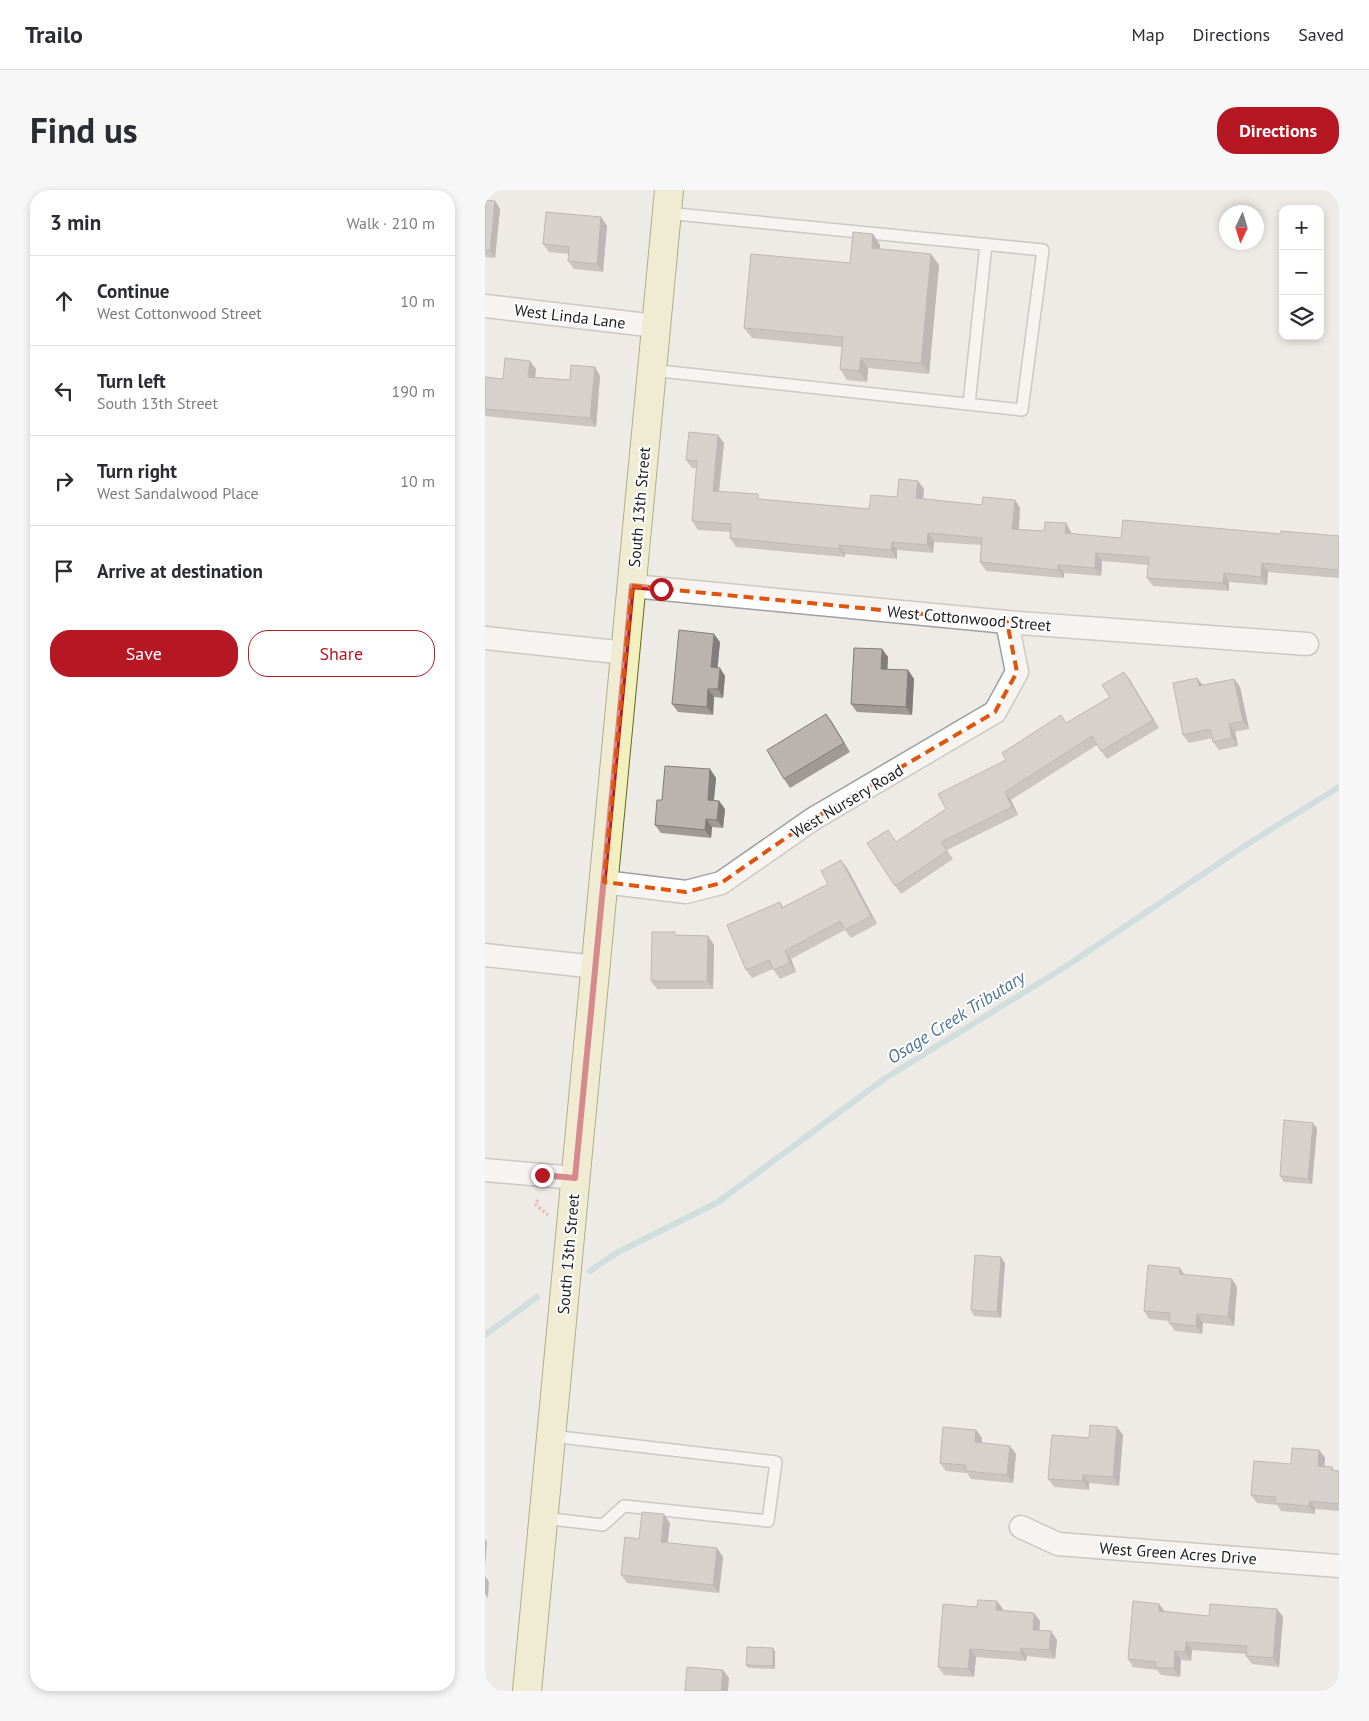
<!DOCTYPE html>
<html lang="en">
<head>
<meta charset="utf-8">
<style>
	body { margin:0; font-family:"PT Sans",sans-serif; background:#f7f7f7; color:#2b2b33 }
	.controls { position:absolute; right:15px; top:15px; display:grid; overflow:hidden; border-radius:10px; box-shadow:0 2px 8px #0003 }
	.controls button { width:45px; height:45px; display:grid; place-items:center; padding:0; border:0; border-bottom:1px solid #e1e1e2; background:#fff; color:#2b2b33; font:25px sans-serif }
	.compass { position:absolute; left:734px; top:15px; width:45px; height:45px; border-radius:50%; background:#fff; box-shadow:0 2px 8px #0003; rotate:184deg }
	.stop { position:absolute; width:15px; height:15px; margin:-11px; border:4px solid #b51723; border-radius:50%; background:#fff }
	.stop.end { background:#b51723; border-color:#fff; box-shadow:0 1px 5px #0008 }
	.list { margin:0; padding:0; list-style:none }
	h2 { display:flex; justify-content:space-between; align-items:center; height:65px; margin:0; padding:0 20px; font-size:21px }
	h2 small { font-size:16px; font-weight:400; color:#7c7c81 }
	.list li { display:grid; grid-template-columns:32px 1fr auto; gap:15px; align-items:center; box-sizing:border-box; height:90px; padding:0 20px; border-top:1px solid #e1e1e2 }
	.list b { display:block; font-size:19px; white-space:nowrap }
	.list p { margin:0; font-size:16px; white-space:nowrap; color:#7c7c81 }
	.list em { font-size:16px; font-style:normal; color:#7c7c81 }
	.actions { display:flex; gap:10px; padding:15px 20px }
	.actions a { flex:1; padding:11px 0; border:1px solid #b51723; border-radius:20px; text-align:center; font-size:18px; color:#b51723 }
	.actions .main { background:#b51723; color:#fff }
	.icon { flex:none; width:28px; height:28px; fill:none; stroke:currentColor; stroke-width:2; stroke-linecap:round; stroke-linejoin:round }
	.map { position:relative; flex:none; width:854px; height:1501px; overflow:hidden; border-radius:20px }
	header { display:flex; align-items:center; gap:30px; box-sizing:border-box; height:70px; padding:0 25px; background:#fff; border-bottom:1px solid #e1e1e2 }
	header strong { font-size:24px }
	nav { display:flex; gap:28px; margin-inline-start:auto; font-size:18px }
	.intro { display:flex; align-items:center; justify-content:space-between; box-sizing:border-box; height:120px; padding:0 30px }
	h1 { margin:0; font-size:35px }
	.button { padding:12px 22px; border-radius:20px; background:#b51723; color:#fff; font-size:18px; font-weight:700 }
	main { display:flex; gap:30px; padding:0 30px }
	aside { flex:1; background:#fff; border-radius:20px; box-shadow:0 2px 8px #0003 }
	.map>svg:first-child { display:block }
</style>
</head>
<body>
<header>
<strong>Trailo</strong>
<nav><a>Map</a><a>Directions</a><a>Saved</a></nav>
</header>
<div class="intro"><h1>Find us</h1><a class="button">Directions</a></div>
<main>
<aside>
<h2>3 min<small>Walk · 210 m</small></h2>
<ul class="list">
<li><svg class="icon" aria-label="ahead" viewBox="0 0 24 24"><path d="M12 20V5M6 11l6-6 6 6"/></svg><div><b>Continue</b><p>West Cottonwood Street</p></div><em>10 m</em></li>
<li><svg class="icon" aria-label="left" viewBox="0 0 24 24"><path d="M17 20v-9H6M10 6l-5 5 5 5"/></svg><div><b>Turn left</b><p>South 13th Street</p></div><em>190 m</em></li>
<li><svg class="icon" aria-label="right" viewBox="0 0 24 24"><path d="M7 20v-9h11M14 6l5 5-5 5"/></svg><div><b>Turn right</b><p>West Sandalwood Place</p></div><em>10 m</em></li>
<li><svg class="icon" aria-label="arrive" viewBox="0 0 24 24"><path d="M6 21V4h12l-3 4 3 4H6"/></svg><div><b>Arrive at destination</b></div></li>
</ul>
<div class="actions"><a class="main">Save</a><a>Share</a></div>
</aside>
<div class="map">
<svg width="854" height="1501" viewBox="0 0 854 1501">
	<rect width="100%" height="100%" fill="#eeeae5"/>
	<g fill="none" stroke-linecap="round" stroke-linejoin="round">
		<path stroke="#aad0d6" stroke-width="6" d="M 105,1081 L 133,1062 L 233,1012 L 399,889 L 583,775 L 761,655 L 854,597
			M 0,1145 L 52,1107"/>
		<g stroke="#9f9f9f" stroke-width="14">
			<path id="lane" d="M 166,180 L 537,220 L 558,60 L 181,23
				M 484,214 L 501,54
				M 58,1328 L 118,1335 L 139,1316 L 283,1331 L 291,1272 L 66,1246"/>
		</g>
		<g stroke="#9f9f9f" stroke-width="25">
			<path id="street" d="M 0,116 L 171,136
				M 147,396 L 522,432 L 822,454
				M 0,448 L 141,463
				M 119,692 L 201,702 L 236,693 L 328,629 L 510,522 L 532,482 L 522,432
				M 0,765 L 111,777
				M 0,980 L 90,988
				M 536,1337 L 573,1354 L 854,1376"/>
		</g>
		<g stroke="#666811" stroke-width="30">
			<path id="secondary" d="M 42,1501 L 184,0"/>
		</g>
		<path stroke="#ea7c7a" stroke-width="3" stroke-dasharray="2.5 2.5" stroke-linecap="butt" d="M 53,1010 L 50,1014 L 63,1025"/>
		<use href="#lane" stroke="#fff" stroke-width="11"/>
		<use href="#street" stroke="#fff" stroke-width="22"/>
		<use href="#secondary" stroke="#f2f0be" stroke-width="28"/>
	</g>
	<path fill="#a09a96" d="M 0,10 L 10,11 L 15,19 L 10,68 L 0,67 Z
		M 116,27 L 122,36 L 118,82 L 89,79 L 83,71 L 84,64 L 64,62 L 58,54 Z
		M 388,44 L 395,55 L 395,59 L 454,75 L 444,184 L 383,178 L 382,192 L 362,190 L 355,179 L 357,157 L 267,148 L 259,138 L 365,73 Z
		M 51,179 L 50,187 L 85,190 L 115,186 L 111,237 L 0,226 L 0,187 L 18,189 Z
		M 239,253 L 234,301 L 277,310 L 384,319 L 412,307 L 433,291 L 439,299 L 438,309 L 497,315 L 530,310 L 535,318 L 534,340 L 559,341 L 586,342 L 586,344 L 636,348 L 796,344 L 854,346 L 854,388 L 783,382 L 782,395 L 744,392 L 744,401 L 668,396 L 662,388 L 663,375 L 617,371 L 616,386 L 579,383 L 579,388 L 501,381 L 495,372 L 496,355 L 449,352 L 448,363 L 412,360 L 412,369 L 360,364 L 360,367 L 251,357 L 245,348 L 245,342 L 213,340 L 207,331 L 212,278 L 207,278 L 201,270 Z
		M 235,452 L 232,477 L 240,486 L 238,508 L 229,507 L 228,525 L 193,522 L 187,514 Z
		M 397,459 L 403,467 L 402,479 L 423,480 L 429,489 L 427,525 L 372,522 L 366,514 Z
		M 639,482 L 674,538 L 622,569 L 612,555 L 526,610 L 533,625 L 462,660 L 468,669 L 416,704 L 382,653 L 411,652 L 461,619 L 521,570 L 625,507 Z
		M 712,488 L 718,495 L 749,489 L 755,497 L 764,539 L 750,542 L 753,556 L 734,560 L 728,552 L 727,548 L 704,553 L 698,545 Z
		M 341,524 L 365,562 L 305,598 L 299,589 Z
		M 225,579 L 231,588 L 229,610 L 234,611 L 240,619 L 238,638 L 227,637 L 226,648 L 176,643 L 170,635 L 177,610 Z
		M 362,678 L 392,734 L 366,748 L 360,740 L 306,769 L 311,782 L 295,789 L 288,779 L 267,788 L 261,780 L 295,712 L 298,717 L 343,694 Z
		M 192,745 L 223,746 L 229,755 L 228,799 L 172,799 L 166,791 Z
		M 832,938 L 827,994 L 799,992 L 795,986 Z
		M 520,1073 L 516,1128 L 489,1126 L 486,1120 Z
		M 700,1085 L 747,1089 L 752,1097 L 749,1136 L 718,1133 L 717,1144 L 690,1141 L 684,1133 L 685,1131 L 664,1129 L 659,1121 Z
		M 491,1240 L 497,1248 L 496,1253 L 531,1264 L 528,1293 L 486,1289 L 482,1283 L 461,1281 L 455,1273 Z
		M 638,1245 L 634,1296 L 604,1293 L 604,1300 L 569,1297 L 563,1289 L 604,1248 Z
		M 834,1260 L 840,1268 L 839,1277 L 847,1277 L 849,1280 L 854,1281 L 854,1321 L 830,1319 L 830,1324 L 796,1321 L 792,1315 L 772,1313 L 766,1305 L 806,1274 Z
		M 185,1333 L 182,1353 L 232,1358 L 238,1367 L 234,1403 L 142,1393 L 136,1385 L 154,1349 Z
		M 674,1414 L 679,1421 L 724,1426 L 792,1419 L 798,1427 L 794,1477 L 767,1474 L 761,1466 L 761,1464 L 707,1460 L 706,1471 L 696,1470 L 695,1487 L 676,1485 L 672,1480 L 648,1477 L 643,1469 Z
		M 518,1419 L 517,1421 L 555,1431 L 554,1441 L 572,1450 L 570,1469 L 542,1466 L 541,1471 L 491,1467 L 489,1487 L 459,1485 L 453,1477 Z
		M 290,1461 L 290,1479 L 263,1478 L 261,1475 Z"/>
	<path fill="#827d7a" d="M 10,11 L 15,19 L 10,68 L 5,61 Z
		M 116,27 L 122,36 L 118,82 L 112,74 Z
		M 388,44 L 395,55 L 394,69 L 387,58 Z
		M 446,64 L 454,75 L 444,184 L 436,173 Z
		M 376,168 L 383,178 L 382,192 L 374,181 Z
		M 45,171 L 51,179 L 49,195 L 43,187 Z
		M 110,177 L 115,186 L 111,237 L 105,228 Z
		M 233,245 L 239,253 L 233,309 L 228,301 Z
		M 433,291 L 439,299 L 437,317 L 431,308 Z
		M 530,310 L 535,318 L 533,347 L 527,339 Z
		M 581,333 L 586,342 L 586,351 L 580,343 Z
		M 443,343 L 449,352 L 448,363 L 442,355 Z
		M 407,352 L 412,360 L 412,369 L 406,360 Z
		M 354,355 L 360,364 L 360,367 L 354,359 Z
		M 611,363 L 617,371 L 616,386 L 610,378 Z
		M 777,373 L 783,382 L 782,395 L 776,387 Z
		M 573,375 L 579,383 L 579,388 L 573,380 Z
		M 739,383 L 744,392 L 744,401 L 738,393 Z
		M 229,444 L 235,452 L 232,485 L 226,477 Z
		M 397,459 L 403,467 L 402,487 L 396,479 Z
		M 235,478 L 240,486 L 238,508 L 233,499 Z
		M 423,480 L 429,489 L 427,525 L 421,517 Z
		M 639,482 L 645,490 L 674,538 L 668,530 Z
		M 712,488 L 718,496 L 714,496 Z
		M 749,489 L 755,497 L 764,539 L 758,531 Z
		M 223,499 L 229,507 L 228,525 L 222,517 Z
		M 341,524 L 347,532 L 365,562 L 359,553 Z
		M 744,534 L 750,542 L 753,556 L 747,548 Z
		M 225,579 L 231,588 L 228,618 L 223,610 Z
		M 520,602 L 526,610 L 533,625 L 527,617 Z
		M 234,611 L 240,619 L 238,638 L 232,630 Z
		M 221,629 L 227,637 L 226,648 L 220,640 Z
		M 356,670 L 362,678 L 392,734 L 386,726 Z
		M 223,746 L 229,755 L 228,799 L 222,791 Z
		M 300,761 L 306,769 L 311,782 L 305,773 Z
		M 828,933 L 832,938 L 827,994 L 823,989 Z
		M 516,1067 L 520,1073 L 516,1128 L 512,1122 Z
		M 695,1078 L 701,1087 L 695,1084 Z
		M 747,1089 L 752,1097 L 749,1136 L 743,1127 Z
		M 712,1124 L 718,1133 L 717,1144 L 711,1136 Z
		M 632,1237 L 638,1245 L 634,1296 L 628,1287 Z
		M 491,1240 L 497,1248 L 496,1261 L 490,1252 Z
		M 525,1256 L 531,1264 L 528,1293 L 522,1285 Z
		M 834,1260 L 840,1268 L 839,1284 L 833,1276 Z
		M 598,1285 L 604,1293 L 604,1300 L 598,1291 Z
		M 825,1311 L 830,1319 L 830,1324 L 824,1316 Z
		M 179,1324 L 185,1333 L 182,1360 L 176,1352 Z
		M 0,1349 L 2,1352 L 0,1378 Z
		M 232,1358 L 238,1367 L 234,1403 L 228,1395 Z
		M 0,1386 L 4,1392 L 3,1408 L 0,1404 Z
		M 512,1411 L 518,1419 L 517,1428 L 511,1420 Z
		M 674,1414 L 680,1422 L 674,1421 Z
		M 792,1419 L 798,1427 L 794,1477 L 788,1468 Z
		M 549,1423 L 555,1431 L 554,1448 L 548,1440 Z
		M 566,1441 L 572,1450 L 570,1469 L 564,1460 Z
		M 701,1452 L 707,1460 L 706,1471 L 700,1462 Z
		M 288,1458 L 290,1461 L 290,1479 L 288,1476 Z
		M 536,1458 L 542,1466 L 541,1471 L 536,1463 Z
		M 485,1459 L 491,1467 L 489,1487 L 483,1479 Z
		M 690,1461 L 696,1470 L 695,1487 L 689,1479 Z
		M 238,1480 L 244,1488 L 243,1501 L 236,1501 Z"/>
	<path fill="#bab3ae" stroke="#827d7a" d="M 0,10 L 10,11 L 5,61 L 0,60 Z
		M 61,22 L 116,27 L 112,74 L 83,71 L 84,57 L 58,54 Z
		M 368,42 L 388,44 L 387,58 L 446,64 L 436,173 L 376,168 L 374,181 L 355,179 L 358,147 L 259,138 L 266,64 L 365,73 Z
		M 20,168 L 45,171 L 43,187 L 85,190 L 86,175 L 110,177 L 105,228 L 0,219 L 0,187 L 18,189 Z
		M 204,242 L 233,245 L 228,301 L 273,304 L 273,309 L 384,319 L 386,305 L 412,307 L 414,289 L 433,291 L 431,308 L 497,315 L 498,307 L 530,310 L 527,339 L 559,341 L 560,332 L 581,333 L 580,343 L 636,348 L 638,330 L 796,344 L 796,341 L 854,346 L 854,380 L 777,373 L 776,387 L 739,383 L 738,393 L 662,388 L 664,367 L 611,363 L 610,378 L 573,375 L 573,380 L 495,372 L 497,348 L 443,343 L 442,355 L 407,352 L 406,360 L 354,355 L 354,359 L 245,348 L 246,334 L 207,331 L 212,271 L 201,270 Z
		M 194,440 L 229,444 L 226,477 L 235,478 L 233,499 L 223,499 L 222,517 L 187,514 Z
		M 369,458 L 397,459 L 396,479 L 423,480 L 421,517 L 366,514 Z
		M 639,482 L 668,530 L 616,561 L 607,546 L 520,602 L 527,617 L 456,652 L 462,661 L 410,696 L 382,653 L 403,640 L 411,652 L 461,619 L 453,604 L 521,570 L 517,563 L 576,525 L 581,533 L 625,507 L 617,495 Z
		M 712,488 L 714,496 L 749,489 L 758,531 L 744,534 L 747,548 L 728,552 L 725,539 L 698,545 L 688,493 Z
		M 341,524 L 359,553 L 299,589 L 282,560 Z
		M 180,576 L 225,579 L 223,610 L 234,611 L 232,630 L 221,629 L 220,640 L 170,635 L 172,610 L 177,610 Z
		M 356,670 L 386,726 L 360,740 L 355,731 L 300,761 L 305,773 L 289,780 L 284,770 L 261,780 L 242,735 L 295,712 L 297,718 L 343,694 L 336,681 Z
		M 167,742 L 190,742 L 190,745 L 223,746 L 222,791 L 166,791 Z
		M 799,930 L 828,933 L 823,989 L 795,986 Z
		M 490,1065 L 516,1067 L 512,1122 L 486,1120 Z
		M 663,1075 L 695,1078 L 695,1084 L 747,1089 L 743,1127 L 712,1124 L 711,1136 L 684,1133 L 685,1123 L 659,1121 Z
		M 605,1235 L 632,1237 L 628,1287 L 598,1285 L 598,1291 L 563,1289 L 567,1245 L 604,1248 Z
		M 458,1237 L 491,1240 L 490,1252 L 525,1256 L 522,1285 L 481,1281 L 481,1275 L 455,1273 Z
		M 807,1258 L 834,1260 L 833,1276 L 847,1277 L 847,1280 L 854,1281 L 854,1314 L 825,1311 L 824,1316 L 790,1313 L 791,1307 L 766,1305 L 769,1271 L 806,1274 Z
		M 157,1322 L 179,1324 L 176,1352 L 232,1358 L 228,1395 L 136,1385 L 140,1347 L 154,1349 Z
		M 493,1410 L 512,1411 L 511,1420 L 549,1423 L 548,1440 L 566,1441 L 564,1460 L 536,1458 L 536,1463 L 485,1459 L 483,1479 L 453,1477 L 458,1414 L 492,1417 Z
		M 648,1411 L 674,1414 L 674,1421 L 724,1426 L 725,1414 L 792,1419 L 788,1468 L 761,1466 L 762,1456 L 701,1452 L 700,1462 L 690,1461 L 689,1479 L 670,1477 L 671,1472 L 643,1469 Z
		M 262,1457 L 288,1458 L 288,1476 L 261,1475 Z
		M 202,1477 L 238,1480 L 236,1501 L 200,1501 Z"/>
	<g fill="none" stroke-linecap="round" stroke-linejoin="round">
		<path stroke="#b51723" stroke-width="6" d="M 57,985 L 90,988 L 147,396 L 176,399"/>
	</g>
	<path d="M0 0H854V1501H0ZM 147,396 L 522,432 L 532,482 L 510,522 L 328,629 L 236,693 L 201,702 L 119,692 Z" fill="#eeeae5" fill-opacity=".55" fill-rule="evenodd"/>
	<path fill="none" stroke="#de560d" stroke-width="4" stroke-dasharray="10 6" stroke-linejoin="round" d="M 147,396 L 522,432 L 532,482 L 510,522 L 328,629 L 236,693 L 201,702 L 119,692 Z"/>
	<g text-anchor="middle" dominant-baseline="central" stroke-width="4" stroke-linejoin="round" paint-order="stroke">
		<g font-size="16" fill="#1e1e1e" stroke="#fff">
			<text transform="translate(85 126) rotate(7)">West Linda Lane</text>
			<text transform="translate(154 317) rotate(-85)">South 13th Street</text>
			<text transform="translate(484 428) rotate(5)">West Cottonwood Street</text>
			<text transform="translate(362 611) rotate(-31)">West Nursery Road</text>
			<text transform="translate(83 1064) rotate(-85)">South 13th Street</text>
			<text transform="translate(693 1363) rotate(4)">West Green Acres Drive</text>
		</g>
		<g font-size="18" font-style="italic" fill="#4e7794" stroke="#fff">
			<text transform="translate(471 827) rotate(-32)">Osage Creek Tributary</text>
		</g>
	</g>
</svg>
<div class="controls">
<button>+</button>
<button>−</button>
<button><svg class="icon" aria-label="layers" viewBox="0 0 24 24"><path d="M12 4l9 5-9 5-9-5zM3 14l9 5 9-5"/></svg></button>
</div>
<svg class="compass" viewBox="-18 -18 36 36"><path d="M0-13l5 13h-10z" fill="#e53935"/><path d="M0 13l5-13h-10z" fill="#7c7c81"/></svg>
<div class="stop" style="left:176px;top:399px"></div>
<div class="stop end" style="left:57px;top:985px"></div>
</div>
</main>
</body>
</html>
